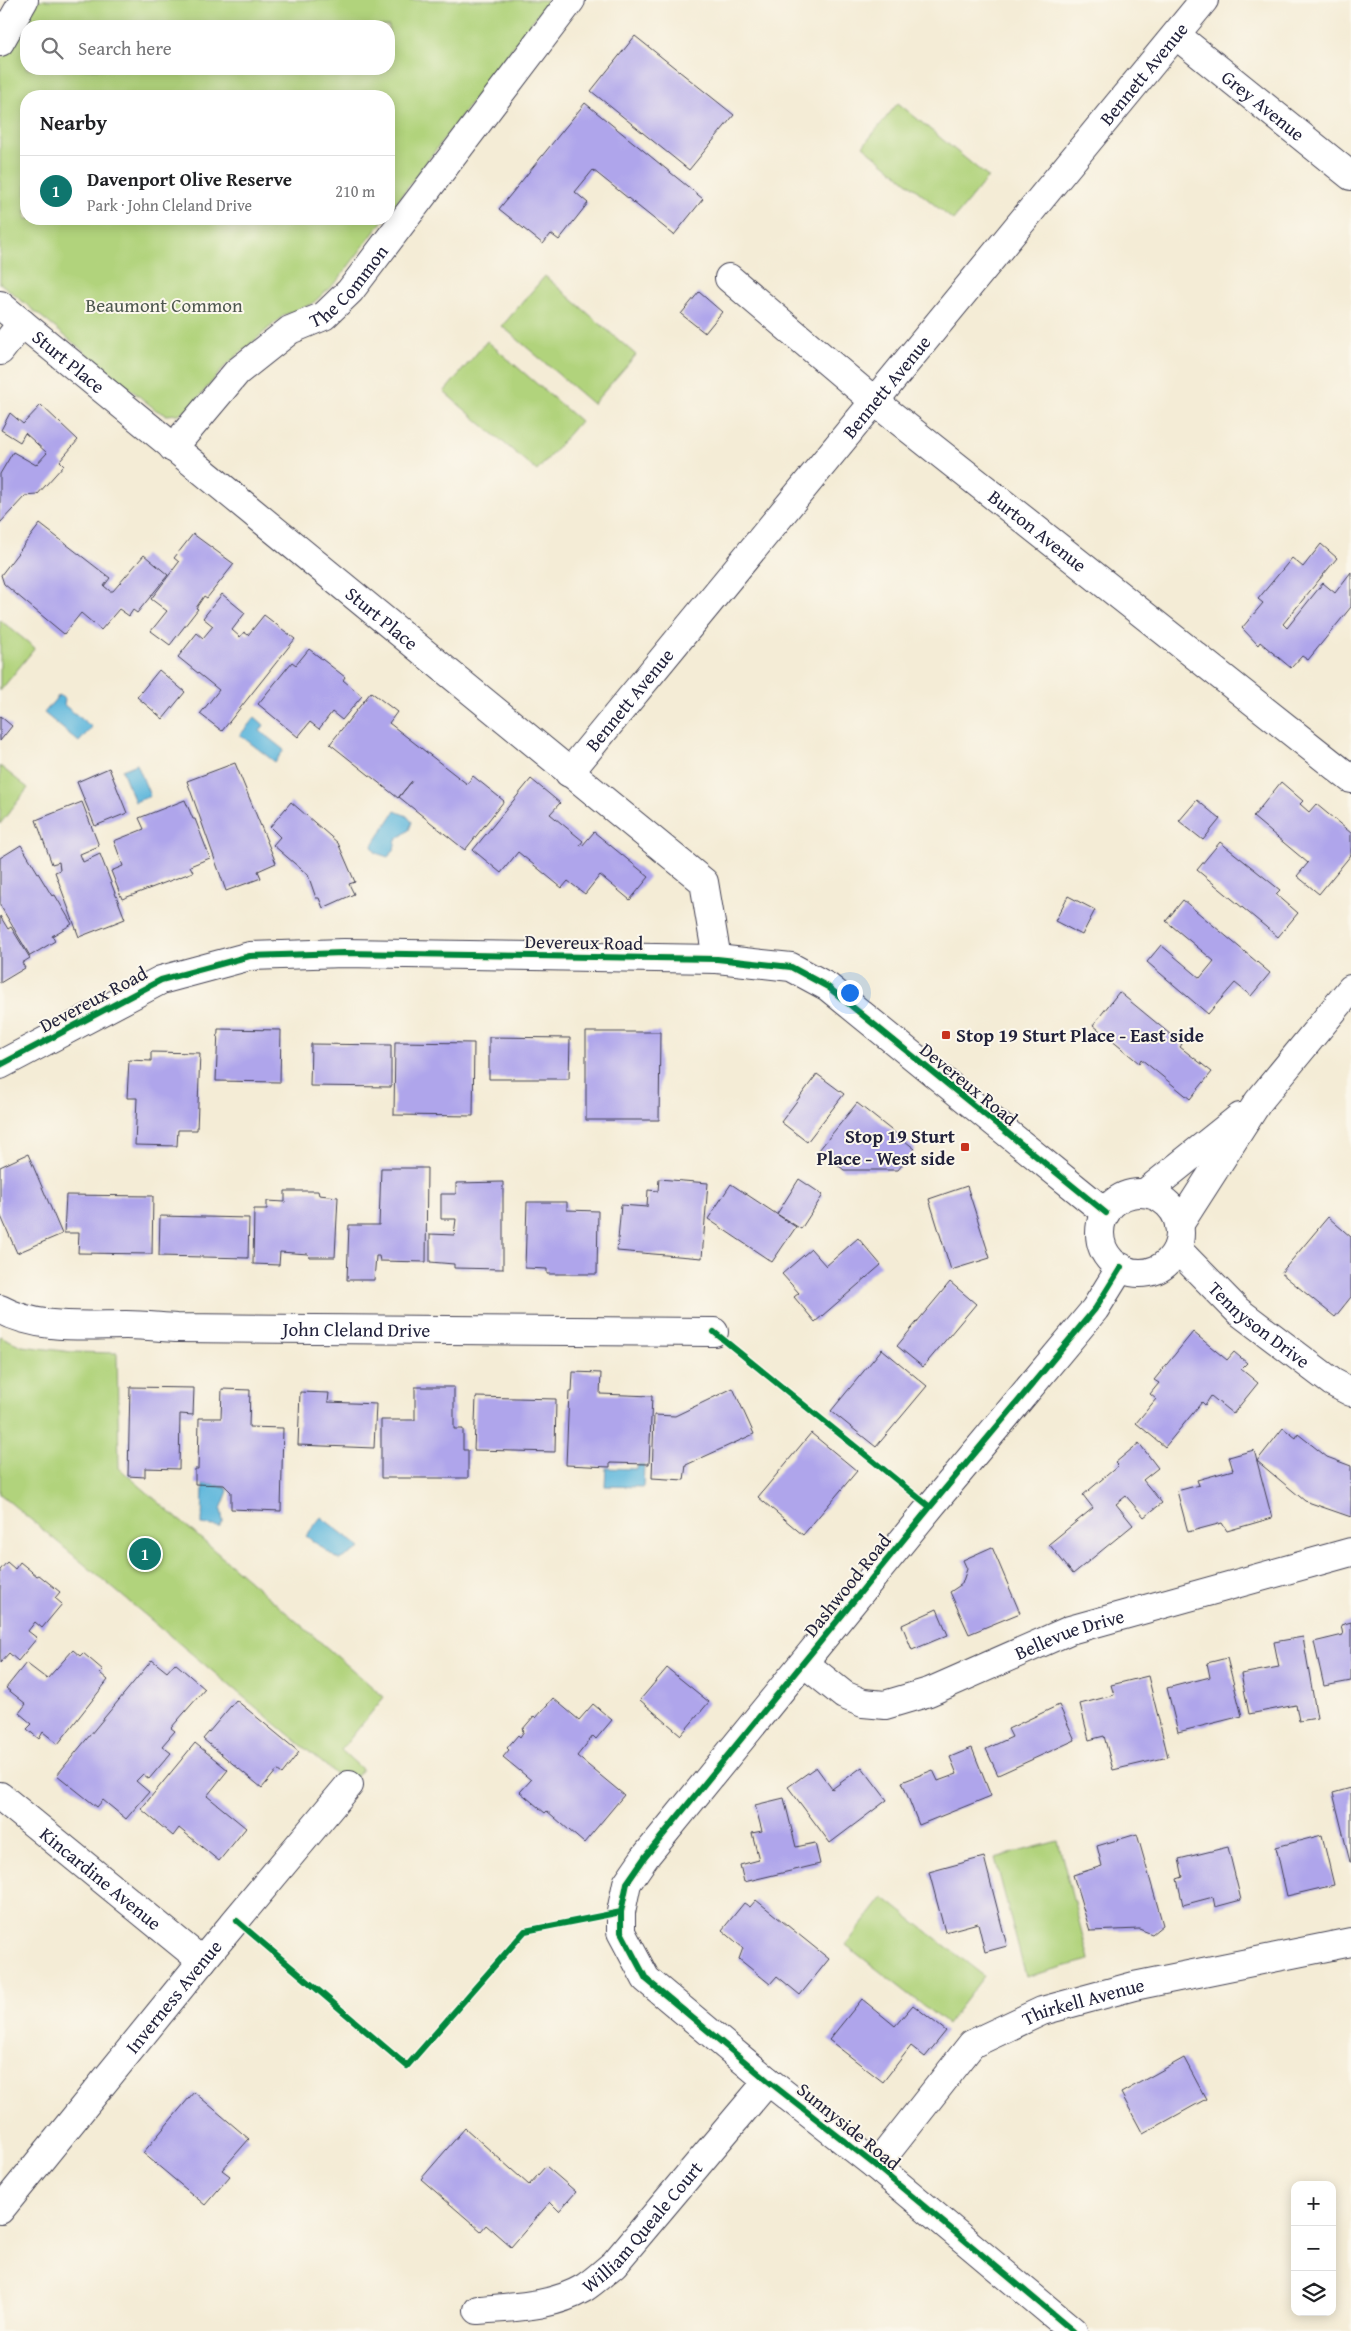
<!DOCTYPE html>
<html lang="en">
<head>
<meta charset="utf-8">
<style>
	body { margin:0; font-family:"Gentium Book Plus",serif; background:#f6f6f6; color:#202124 }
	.controls { position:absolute; right:15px; bottom:15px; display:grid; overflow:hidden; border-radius:10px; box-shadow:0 2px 12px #0003 }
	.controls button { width:45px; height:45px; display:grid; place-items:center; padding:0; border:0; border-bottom:1px solid #e0e0e0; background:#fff; color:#202124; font:25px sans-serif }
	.you { position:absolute; left:849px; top:992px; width:18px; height:18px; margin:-12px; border:4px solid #fff; border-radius:50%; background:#1a73e8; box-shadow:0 0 0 8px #1a73e833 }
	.badge { display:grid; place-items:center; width:32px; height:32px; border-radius:50%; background:#0f766e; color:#fff; font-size:16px; font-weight:700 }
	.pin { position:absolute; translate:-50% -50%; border:2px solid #fff; box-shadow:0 1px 5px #0006 }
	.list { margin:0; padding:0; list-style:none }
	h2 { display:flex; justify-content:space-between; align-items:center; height:65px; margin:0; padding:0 20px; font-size:21px }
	h2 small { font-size:16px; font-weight:400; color:#757577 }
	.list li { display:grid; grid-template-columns:32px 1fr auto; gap:15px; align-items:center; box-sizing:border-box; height:70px; padding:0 20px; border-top:1px solid #e0e0e0 }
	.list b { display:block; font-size:19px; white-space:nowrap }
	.list p { margin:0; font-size:16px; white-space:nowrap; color:#757577 }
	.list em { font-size:16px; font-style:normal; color:#757577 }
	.icon { flex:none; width:28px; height:28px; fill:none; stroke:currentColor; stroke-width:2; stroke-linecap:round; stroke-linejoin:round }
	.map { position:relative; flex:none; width:1351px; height:2331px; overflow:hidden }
	.search { position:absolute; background:#fff; box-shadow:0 2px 12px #0003; left:20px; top:20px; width:375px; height:55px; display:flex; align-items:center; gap:12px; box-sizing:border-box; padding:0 18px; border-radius:20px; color:#757577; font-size:19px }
	.panel { position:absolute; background:#fff; box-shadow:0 2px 12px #0003; left:20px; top:90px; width:375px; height:135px; border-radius:20px }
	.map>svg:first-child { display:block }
</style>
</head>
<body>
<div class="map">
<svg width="1351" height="2331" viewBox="0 0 1351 2331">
	<rect width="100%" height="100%" fill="#fbf7ec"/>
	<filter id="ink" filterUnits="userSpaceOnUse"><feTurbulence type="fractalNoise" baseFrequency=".02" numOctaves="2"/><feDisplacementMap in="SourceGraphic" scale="10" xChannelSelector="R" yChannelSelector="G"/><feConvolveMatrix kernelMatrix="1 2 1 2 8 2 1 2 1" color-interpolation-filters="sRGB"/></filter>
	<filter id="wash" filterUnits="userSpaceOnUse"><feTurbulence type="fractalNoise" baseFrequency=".0096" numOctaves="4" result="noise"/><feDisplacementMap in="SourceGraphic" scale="20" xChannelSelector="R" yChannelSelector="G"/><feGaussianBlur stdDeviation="1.12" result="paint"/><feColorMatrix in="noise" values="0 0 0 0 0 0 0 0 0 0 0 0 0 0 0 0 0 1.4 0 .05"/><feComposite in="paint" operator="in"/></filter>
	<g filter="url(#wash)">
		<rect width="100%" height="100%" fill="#f4ecd6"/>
		<path fill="#b1d37b" stroke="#6a7a5b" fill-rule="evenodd" d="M 37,0 L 548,0 L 389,212 L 389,96 L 26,96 L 26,219 L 384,219 L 338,280 L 312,304 L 284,315 L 226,365 L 189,409 L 178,414 L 167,415 L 156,410 L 0,283 L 0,60 L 7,52 ZM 26,26 L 389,26 L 389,69 L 26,69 Z
			M 898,103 L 988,177 L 953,220 L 863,146 Z
			M 545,276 L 636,355 L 593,404 L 502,326 Z
			M 487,341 L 580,421 L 537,471 L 444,392 Z
			M 0,620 L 35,648 L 0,691 Z
			M 0,766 L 28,788 L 0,824 Z
			M 0,1336 L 22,1346 L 72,1352 L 117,1353 L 119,1468 L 384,1697 L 341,1750 L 362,1769 L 349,1785 L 0,1494 Z
			M 1058,1841 L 1089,1960 L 1026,1977 L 995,1858 Z
			M 883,1897 L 984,1976 L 947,2024 L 846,1945 Z"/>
		<path fill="#5fb7dc" stroke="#406c8c" d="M 59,695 L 65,699 L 64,705 L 92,727 L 79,742 L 44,713 Z
			M 255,717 L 264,725 L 260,731 L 284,750 L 275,762 L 240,735 Z
			M 137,764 L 150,796 L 135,802 L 122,770 Z
			M 395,811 L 407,816 L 412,822 L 409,830 L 396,840 L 394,850 L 388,857 L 376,853 L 372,846 Z
			M 638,1465 L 644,1465 L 643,1487 L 605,1486 L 606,1468 L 637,1469 Z
			M 203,1484 L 224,1486 L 228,1491 L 221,1509 L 223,1522 L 219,1527 L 202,1524 Z
			M 321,1517 L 361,1548 L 339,1560 L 306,1536 Z"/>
		<g id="blocks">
			<path fill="#afa5eb" d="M 635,36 L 734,115 L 689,170 L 591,91 Z
				M 585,103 L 703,199 L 674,235 L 593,170 L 575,192 L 588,203 L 559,240 L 551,234 L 543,244 L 499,209 Z
				M 699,292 L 722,312 L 705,333 L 681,314 Z
				M 41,405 L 78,440 L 60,461 L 64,465 L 37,495 L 25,496 L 0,523 L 0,474 L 13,452 L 36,465 L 47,453 L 25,433 L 20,442 L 1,430 L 10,413 L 23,424 Z
				M 40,524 L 110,578 L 104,586 L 110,591 L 113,591 L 144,555 L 168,575 L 137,613 L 133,610 L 129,616 L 119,609 L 101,630 L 81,613 L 64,634 L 4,584 L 1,575 Z
				M 193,534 L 234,564 L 207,598 L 204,596 L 196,608 L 198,609 L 170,645 L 151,631 L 167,611 L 151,599 L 179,562 L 174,558 Z
				M 1321,544 L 1337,558 L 1283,624 L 1287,628 L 1323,583 L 1335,593 L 1351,572 L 1351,607 L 1308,660 L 1302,656 L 1291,668 L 1260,642 L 1258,645 L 1242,628 L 1263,603 L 1258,599 L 1292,558 L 1303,567 Z
				M 222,594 L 245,613 L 232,630 L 240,637 L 244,632 L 248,635 L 264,615 L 295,639 L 222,731 L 200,714 L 219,690 L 178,657 L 197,633 L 203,638 L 213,626 L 203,618 Z
				M 309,649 L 345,677 L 343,680 L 362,696 L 342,720 L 332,712 L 319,729 L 310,722 L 298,737 L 258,704 L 292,662 L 296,665 Z
				M 159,670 L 185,692 L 163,719 L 137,697 Z
				M 371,692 L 397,712 L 389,723 L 467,784 L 473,776 L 504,801 L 465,850 L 399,797 L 412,781 L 398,798 L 330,744 Z
				M 0,716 L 12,726 L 0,741 Z
				M 235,763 L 276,863 L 258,871 L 261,878 L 226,891 L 187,781 Z
				M 109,768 L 127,813 L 95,826 L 77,782 Z
				M 531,779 L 560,803 L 550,814 L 583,841 L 580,845 L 582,846 L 594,832 L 649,877 L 630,900 L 600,875 L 585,894 L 568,881 L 562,888 L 518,852 L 501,873 L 473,850 Z
				M 1281,782 L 1303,801 L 1300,804 L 1309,812 L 1316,804 L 1351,833 L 1351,855 L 1319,894 L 1297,876 L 1308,863 L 1253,817 Z
				M 185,800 L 193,819 L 195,819 L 210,858 L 190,866 L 193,872 L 122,899 L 111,871 L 123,866 L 114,841 L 144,829 L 139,818 Z
				M 1197,800 L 1220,819 L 1203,840 L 1179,821 Z
				M 82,802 L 99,846 L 80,854 L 83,862 L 100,854 L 125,919 L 79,937 L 55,872 L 60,870 L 59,862 L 52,864 L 36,820 Z
				M 291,802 L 338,843 L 355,882 L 349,884 L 354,894 L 323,908 L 319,898 L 316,898 L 308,875 L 273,845 L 280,837 L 270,827 Z
				M 1220,842 L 1280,890 L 1276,894 L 1298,913 L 1278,937 L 1197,870 Z
				M 21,845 L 52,896 L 55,895 L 72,924 L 52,936 L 55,941 L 30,956 L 0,905 L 0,858 Z
				M 1068,896 L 1095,910 L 1082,935 L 1055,921 Z
				M 1183,900 L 1270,973 L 1251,996 L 1235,983 L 1208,1014 L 1147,962 L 1161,945 L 1200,978 L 1214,961 L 1166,921 Z
				M 0,916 L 8,929 L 11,927 L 30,958 L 22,963 L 25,968 L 0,983 Z
				M 1119,992 L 1182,1044 L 1180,1047 L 1212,1072 L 1190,1099 L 1141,1059 L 1139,1063 L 1093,1025 Z
				M 218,1029 L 281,1030 L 280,1082 L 216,1081 Z
				M 586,1032 L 660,1032 L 659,1120 L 586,1120 Z
				M 489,1037 L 570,1038 L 569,1079 L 489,1079 Z
				M 395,1042 L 474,1043 L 473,1116 L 394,1115 Z
				M 311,1044 L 391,1045 L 391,1087 L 310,1086 Z
				M 151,1052 L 200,1053 L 197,1130 L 178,1130 L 177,1146 L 135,1145 L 137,1098 L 127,1098 L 129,1060 L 151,1061 Z
				M 817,1074 L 844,1094 L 807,1142 L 781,1122 Z
				M 857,1103 L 915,1149 L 898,1170 L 844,1170 L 819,1150 Z
				M 28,1154 L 62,1234 L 17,1253 L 0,1214 L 0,1167 Z
				M 381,1168 L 427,1168 L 426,1262 L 380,1261 L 379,1256 L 376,1256 L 374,1280 L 347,1280 L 349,1225 L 379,1225 Z
				M 659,1179 L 708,1183 L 702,1258 L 617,1251 L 621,1205 L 647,1207 L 648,1190 L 658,1191 Z
				M 799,1179 L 823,1195 L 801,1229 L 777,1214 Z
				M 503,1182 L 503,1269 L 454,1268 L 454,1264 L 430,1262 L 430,1234 L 454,1235 L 456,1219 L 441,1219 L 441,1194 L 456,1194 L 456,1183 Z
				M 731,1184 L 796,1227 L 772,1262 L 708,1219 Z
				M 967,1186 L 990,1258 L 951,1270 L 929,1199 Z
				M 285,1191 L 318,1191 L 319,1195 L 338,1197 L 335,1257 L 309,1257 L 308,1254 L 280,1252 L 279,1265 L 253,1264 L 254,1209 L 267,1209 L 267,1201 L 285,1202 Z
				M 66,1195 L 153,1196 L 152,1254 L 78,1253 L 79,1233 L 64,1233 Z
				M 527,1202 L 567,1202 L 567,1210 L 598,1211 L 597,1274 L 547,1274 L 547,1269 L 525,1268 Z
				M 160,1216 L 249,1218 L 248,1258 L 159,1256 Z
				M 1328,1217 L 1351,1237 L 1351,1297 L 1335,1317 L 1281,1273 Z
				M 858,1238 L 881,1265 L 815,1322 L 794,1297 L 799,1293 L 782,1274 L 811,1249 L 826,1266 Z
				M 950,1282 L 976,1304 L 923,1367 L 897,1346 Z
				M 1193,1332 L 1227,1360 L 1234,1352 L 1247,1363 L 1241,1369 L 1258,1383 L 1233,1414 L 1211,1396 L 1205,1405 L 1202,1402 L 1165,1447 L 1136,1423 L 1156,1399 L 1150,1394 L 1159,1383 L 1154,1380 Z
				M 882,1349 L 927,1386 L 876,1447 L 831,1411 Z
				M 573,1372 L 601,1373 L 600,1394 L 652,1396 L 649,1464 L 610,1463 L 610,1467 L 566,1465 L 569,1392 L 572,1392 Z
				M 130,1387 L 194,1388 L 193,1415 L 180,1414 L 179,1469 L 145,1468 L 145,1477 L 128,1476 Z
				M 415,1387 L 454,1387 L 454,1429 L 463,1429 L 463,1450 L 468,1450 L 468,1478 L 381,1478 L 381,1420 L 415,1420 Z
				M 733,1388 L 754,1434 L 686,1465 L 684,1480 L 652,1478 L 654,1415 L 675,1416 Z
				M 222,1389 L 250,1390 L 249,1427 L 283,1428 L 281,1511 L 231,1509 L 231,1492 L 224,1485 L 195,1484 L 195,1469 L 198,1469 L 199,1418 L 221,1418 Z
				M 300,1392 L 329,1393 L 328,1402 L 376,1404 L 374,1448 L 298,1445 Z
				M 476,1397 L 556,1399 L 555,1452 L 474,1450 Z
				M 1283,1428 L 1296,1438 L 1298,1434 L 1327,1457 L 1351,1466 L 1351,1517 L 1305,1501 L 1257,1461 Z
				M 811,1433 L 857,1471 L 803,1535 L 758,1497 Z
				M 1139,1443 L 1158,1468 L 1143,1480 L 1162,1503 L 1144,1517 L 1126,1496 L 1116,1504 L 1133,1525 L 1073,1574 L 1049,1544 L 1093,1508 L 1083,1495 L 1118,1466 L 1115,1463 Z
				M 1254,1450 L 1272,1518 L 1227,1531 L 1222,1523 L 1188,1532 L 1177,1491 L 1199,1485 L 1197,1480 L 1233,1470 L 1229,1457 Z
				M 992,1547 L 1020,1613 L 969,1634 L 950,1592 L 962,1584 L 967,1569 L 963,1560 Z
				M 7,1562 L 15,1569 L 20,1562 L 37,1576 L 39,1575 L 60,1592 L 55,1598 L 62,1604 L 42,1628 L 35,1622 L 28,1631 L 37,1638 L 18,1661 L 9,1653 L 0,1663 L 0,1570 Z
				M 937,1609 L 948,1635 L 912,1650 L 902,1625 Z
				M 1351,1622 L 1351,1681 L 1324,1686 L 1314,1642 L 1343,1635 L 1341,1625 Z
				M 1303,1637 L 1317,1718 L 1299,1721 L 1296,1705 L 1249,1714 L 1241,1674 L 1279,1667 L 1274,1642 Z
				M 73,1650 L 80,1656 L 83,1653 L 103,1670 L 100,1673 L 108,1680 L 58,1744 L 43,1732 L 39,1739 L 27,1729 L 32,1724 L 19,1713 L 26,1704 L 6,1688 L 26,1663 L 47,1679 Z
				M 1227,1658 L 1242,1716 L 1178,1732 L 1167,1688 L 1210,1677 L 1207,1663 Z
				M 152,1660 L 167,1672 L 175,1663 L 205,1689 L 171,1728 L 175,1731 L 162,1746 L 171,1753 L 149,1779 L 143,1774 L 136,1781 L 149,1792 L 126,1819 L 103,1800 L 97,1807 L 57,1775 Z
				M 667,1668 L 709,1702 L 681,1735 L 640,1700 Z
				M 1148,1676 L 1168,1757 L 1113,1770 L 1104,1736 L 1089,1740 L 1080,1704 L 1114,1695 L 1111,1685 Z
				M 553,1698 L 579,1720 L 593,1704 L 612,1720 L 596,1739 L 593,1736 L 577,1756 L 624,1795 L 584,1843 L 547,1811 L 545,1813 L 520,1792 L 531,1780 L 503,1757 L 509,1750 L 507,1748 L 518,1735 L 520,1737 L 524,1731 L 522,1730 L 534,1716 L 536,1718 Z
				M 236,1700 L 299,1752 L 282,1774 L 277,1770 L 262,1788 L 203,1739 Z
				M 1059,1705 L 1075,1740 L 998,1775 L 986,1749 L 1012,1737 L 1008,1729 Z
				M 195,1743 L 228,1770 L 207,1796 L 246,1828 L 219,1861 L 179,1828 L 173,1836 L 141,1809 Z
				M 972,1748 L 991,1796 L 919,1825 L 902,1782 L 933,1770 L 938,1781 L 957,1774 L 950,1757 Z
				M 816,1767 L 832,1789 L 862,1767 L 887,1800 L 830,1843 L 788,1787 Z
				M 1351,1788 L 1351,1862 L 1350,1862 L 1333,1793 Z
				M 784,1798 L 796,1847 L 815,1843 L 820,1864 L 744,1882 L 740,1865 L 759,1860 L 752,1833 L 762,1831 L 755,1805 Z
				M 1137,1834 L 1163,1925 L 1152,1934 L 1139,1929 L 1090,1931 L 1073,1875 L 1102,1866 L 1097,1846 Z
				M 1322,1835 L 1334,1885 L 1287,1896 L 1276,1847 Z
				M 1228,1847 L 1241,1900 L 1215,1907 L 1213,1897 L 1183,1905 L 1177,1879 L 1183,1877 L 1179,1859 Z
				M 984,1857 L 1007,1946 L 985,1952 L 978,1923 L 945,1932 L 929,1872 Z
				M 756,1900 L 829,1959 L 800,1995 L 777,1976 L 770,1984 L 739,1959 L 743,1948 L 722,1930 L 744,1903 L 750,1907 Z
				M 862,1999 L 895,2026 L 913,2005 L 946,2031 L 925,2057 L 911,2046 L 883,2082 L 829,2040 Z
				M 1184,2058 L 1206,2099 L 1143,2134 L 1121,2093 Z
				M 194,2092 L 249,2139 L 222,2170 L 230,2176 L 205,2205 L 143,2153 Z
				M 465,2128 L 529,2185 L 546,2166 L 576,2192 L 559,2211 L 550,2202 L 511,2247 L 486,2225 L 481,2231 L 421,2179 Z"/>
		</g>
	</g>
	<g filter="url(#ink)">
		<use href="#blocks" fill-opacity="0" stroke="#424052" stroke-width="1"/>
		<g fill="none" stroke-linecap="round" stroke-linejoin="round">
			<g stroke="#424052" stroke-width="30">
				<g id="minor">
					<path id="s1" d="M 1176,35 L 1351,176"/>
					<path d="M 0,42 L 24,0"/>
					<path id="s2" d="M 729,278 L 874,401 L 1351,779"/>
					<path id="s3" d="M 0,305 L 704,882 L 717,959"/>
					<path d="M 0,351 L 22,323"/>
					<path id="s4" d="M 173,448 L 237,372 L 290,330 L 324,316 L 350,291 L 571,0"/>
					<path id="s5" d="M 569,773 L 1204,0"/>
					<path id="s6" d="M 1177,1249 L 1238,1311 L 1332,1382 L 1351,1392"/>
					<path id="s7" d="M 0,1309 C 38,1330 84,1325 126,1325 C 143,1325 159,1327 176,1328 L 714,1332"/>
					<path id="s8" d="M 804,1663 L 844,1695 L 863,1703 L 885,1705 L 929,1692 L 1070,1630 L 1351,1552"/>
					<path id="s9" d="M 0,1796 L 202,1961"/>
					<path id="s10" d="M 0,2210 L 202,1961 L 349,1785"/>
					<path id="s11" d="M 478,2310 C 514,2307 552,2307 584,2288 C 595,2281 604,2272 614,2264 L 768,2081"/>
				</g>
			</g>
			<g stroke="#424052" stroke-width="30">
				<g id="tertiary">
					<path d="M 0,1065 L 161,980 L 250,956 L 344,953 L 717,959 L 791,967 L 828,987 L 1106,1213"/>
					<path d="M 1145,1193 L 1240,1117"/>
					<circle cx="1140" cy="1233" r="40"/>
					<path d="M 1179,1225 L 1258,1102 L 1351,989"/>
					<path id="s12" d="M 876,2166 L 972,2044 L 1042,2011 L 1134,1986 L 1351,1942"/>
					<path d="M 1073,2331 L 876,2166 L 768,2081 L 646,1979 L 621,1932 L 621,1912 L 627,1883 L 645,1857 L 930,1507 L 1095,1309 L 1121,1267"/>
				</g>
			</g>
			<use href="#minor" stroke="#fff" stroke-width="28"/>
			<use href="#tertiary" stroke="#fff" stroke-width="28"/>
			<g stroke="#fbf7ec" stroke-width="9">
				<path id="cycleway" d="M 0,1065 L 161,980 L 250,956 L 344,953 L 717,959 L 791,967 L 828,987 L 1106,1213
					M 714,1332 L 930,1507
					M 237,1921 L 407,2066 L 525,1931 L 621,1912
					M 1073,2331 L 876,2166 L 768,2081 L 646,1979 L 621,1932 L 621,1912 L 627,1883 L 645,1857 L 930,1507 L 1095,1309 L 1121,1267"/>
			</g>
			<use href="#cycleway" stroke="#00873e" stroke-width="6"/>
		</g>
	</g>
	<g fill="#c8321e" stroke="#fbf7ec" stroke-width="2">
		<rect x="941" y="1030" width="10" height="10" rx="2.5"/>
		<rect x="960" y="1142" width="10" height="10" rx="2.5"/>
	</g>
	<g text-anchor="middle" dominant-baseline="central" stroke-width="4" stroke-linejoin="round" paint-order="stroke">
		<g font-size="19" fill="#22223b" stroke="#fbf7ec">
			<text stroke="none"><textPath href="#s5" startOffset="905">Bennett Avenue</textPath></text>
			<text stroke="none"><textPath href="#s1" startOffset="112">Grey Avenue</textPath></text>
			<text stroke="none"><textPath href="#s4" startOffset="242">The Common</textPath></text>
			<text stroke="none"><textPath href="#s3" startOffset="89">Sturt Place</textPath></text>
			<text stroke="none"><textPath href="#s5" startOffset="500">Bennett Avenue</textPath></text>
			<text stroke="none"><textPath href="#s2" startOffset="399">Burton Avenue</textPath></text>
			<text stroke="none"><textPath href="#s3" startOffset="494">Sturt Place</textPath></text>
			<text stroke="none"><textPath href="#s5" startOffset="95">Bennett Avenue</textPath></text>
			<text transform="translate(584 942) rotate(1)">Devereux Road</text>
			<text transform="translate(93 999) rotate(-28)">Devereux Road</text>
			<text transform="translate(969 1084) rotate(39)">Devereux Road</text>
			<text stroke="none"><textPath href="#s6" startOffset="112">Tennyson Drive</textPath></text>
			<text stroke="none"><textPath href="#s7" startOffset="359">John Cleland Drive</textPath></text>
			<text transform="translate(847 1585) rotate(-51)">Dashwood Road</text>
			<text stroke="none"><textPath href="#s8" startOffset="292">Bellevue Drive</textPath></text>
			<text stroke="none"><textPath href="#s9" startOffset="130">Kincardine Avenue</textPath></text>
			<text stroke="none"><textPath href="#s10" startOffset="275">Inverness Avenue</textPath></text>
			<text stroke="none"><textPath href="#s12" startOffset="275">Thirkell Avenue</textPath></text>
			<text transform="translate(849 2126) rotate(39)">Sunnyside Road</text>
			<text stroke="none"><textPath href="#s11" startOffset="194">William Queale Court</textPath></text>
		</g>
		<g font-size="19" fill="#4d574e" stroke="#fbf7ec">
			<text x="164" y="305">Beaumont Common</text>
		</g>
		<g font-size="19" font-weight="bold" fill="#22223b" stroke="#fbf7ec" text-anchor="start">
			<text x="956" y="1035">Stop 19 Sturt Place - East side</text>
			<text x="955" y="1136" text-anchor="end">Stop 19 Sturt<tspan x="955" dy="22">Place - West side</tspan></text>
		</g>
	</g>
</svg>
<div class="controls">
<button>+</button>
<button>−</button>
<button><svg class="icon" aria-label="layers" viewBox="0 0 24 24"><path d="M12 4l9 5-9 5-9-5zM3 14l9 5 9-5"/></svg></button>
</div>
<div class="you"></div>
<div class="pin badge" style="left:145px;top:1554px">1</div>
<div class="search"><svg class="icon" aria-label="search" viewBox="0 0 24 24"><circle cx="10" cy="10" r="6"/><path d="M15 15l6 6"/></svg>Search here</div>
<section class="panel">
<h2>Nearby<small></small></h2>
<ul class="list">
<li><span class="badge">1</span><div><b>Davenport Olive Reserve</b><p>Park · John Cleland Drive</p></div><em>210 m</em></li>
</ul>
</section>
</div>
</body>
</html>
